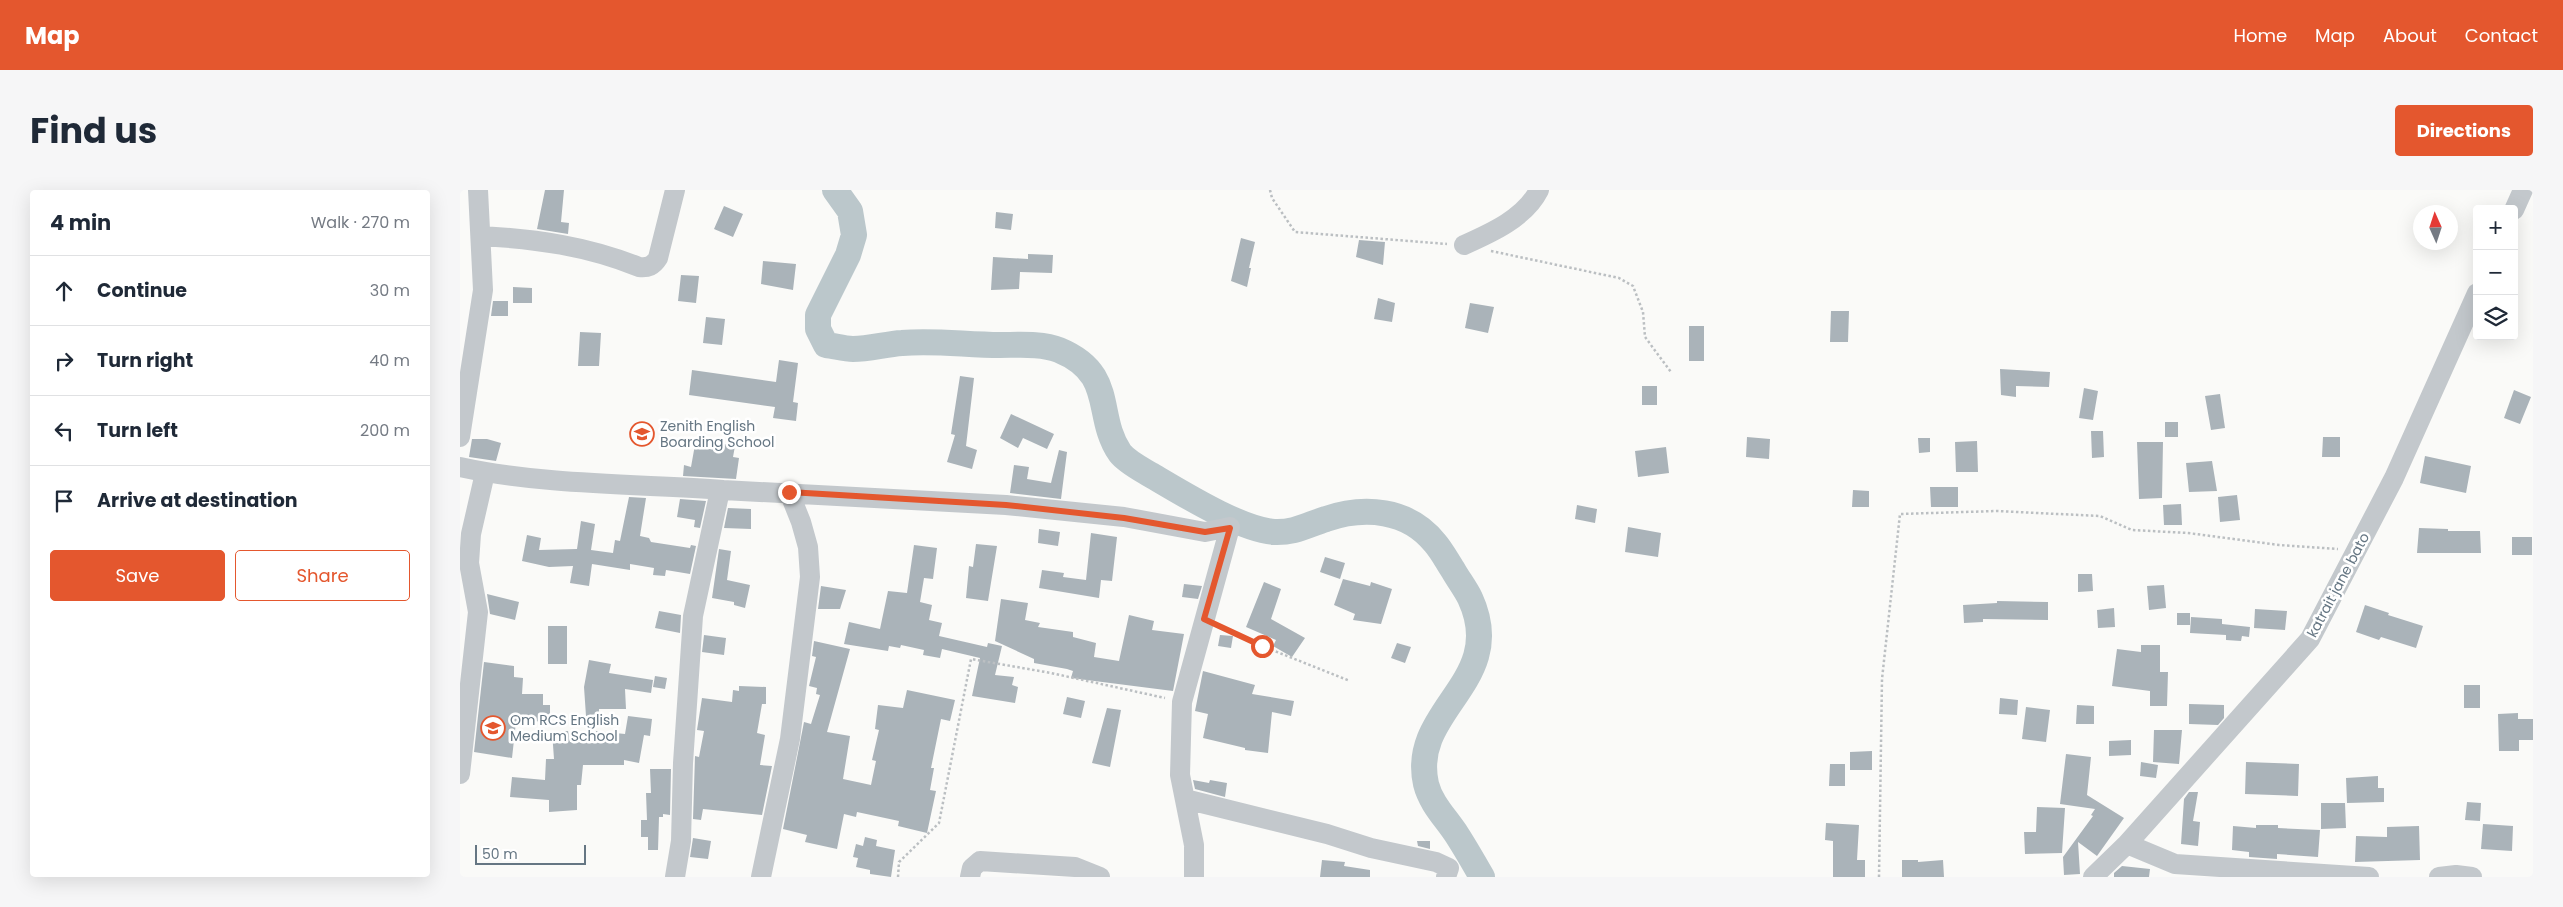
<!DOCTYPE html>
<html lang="en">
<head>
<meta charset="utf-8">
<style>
	body { margin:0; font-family:Poppins,sans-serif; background:#f6f6f7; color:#1f2937 }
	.controls { position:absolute; right:15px; top:15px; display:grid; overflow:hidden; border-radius:5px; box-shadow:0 5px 20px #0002 }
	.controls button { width:45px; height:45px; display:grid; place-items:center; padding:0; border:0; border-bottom:1px solid #e0e1e3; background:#fff; color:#1f2937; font:25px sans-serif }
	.compass { position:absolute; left:1953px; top:15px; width:45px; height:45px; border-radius:50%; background:#fff; box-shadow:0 5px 20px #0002; rotate:357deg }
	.scale { position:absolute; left:15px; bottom:12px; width:111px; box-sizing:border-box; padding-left:5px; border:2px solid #657683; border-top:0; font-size:14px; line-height:18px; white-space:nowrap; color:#657683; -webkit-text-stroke:4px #fff; paint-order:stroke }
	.stop { position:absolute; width:15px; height:15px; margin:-11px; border:4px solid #e4572e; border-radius:50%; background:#fff }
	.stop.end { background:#e4572e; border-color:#fff; box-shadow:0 1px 5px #0008 }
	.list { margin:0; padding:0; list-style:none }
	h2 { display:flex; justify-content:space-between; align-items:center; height:65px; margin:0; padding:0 20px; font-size:21px }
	h2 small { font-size:16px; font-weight:400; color:#747a83 }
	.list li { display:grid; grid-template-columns:32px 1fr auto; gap:15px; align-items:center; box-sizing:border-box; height:70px; padding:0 20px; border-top:1px solid #e0e1e3 }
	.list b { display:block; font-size:19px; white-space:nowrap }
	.list em { font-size:16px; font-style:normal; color:#747a83 }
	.actions { display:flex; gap:10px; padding:15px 20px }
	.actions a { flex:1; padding:11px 0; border:1px solid #e4572e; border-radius:5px; text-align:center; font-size:18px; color:#e4572e }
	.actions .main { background:#e4572e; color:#fff }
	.icon { flex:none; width:28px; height:28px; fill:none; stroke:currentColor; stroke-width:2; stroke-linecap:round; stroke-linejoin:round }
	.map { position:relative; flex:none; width:2073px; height:687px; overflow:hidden; border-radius:5px }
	header { display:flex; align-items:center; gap:30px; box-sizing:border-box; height:70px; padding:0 25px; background:#e4572e; color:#fff }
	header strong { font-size:24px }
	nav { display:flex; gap:28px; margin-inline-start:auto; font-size:18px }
	.intro { display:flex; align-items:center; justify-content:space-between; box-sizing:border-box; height:120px; padding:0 30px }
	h1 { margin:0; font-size:35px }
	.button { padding:12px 22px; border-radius:5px; background:#e4572e; color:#fff; font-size:18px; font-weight:700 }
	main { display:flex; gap:30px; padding:0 30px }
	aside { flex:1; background:#fff; border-radius:5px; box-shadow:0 5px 20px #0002 }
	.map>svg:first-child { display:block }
</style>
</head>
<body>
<header>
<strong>Map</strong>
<nav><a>Home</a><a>Map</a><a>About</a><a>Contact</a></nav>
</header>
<div class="intro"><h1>Find us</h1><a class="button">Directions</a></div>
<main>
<aside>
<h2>4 min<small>Walk · 270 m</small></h2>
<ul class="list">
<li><svg class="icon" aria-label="ahead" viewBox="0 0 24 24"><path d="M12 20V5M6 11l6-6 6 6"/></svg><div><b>Continue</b></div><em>30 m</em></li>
<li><svg class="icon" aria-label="right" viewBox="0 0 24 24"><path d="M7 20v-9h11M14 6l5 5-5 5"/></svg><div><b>Turn right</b></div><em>40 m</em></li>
<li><svg class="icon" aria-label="left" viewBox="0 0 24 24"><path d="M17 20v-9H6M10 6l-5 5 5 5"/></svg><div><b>Turn left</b></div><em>200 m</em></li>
<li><svg class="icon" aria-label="arrive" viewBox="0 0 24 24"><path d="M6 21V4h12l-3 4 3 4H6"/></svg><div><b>Arrive at destination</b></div></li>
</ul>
<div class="actions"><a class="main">Save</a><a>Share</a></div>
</aside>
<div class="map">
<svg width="2073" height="687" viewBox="0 0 2073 687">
	<rect width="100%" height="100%" fill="#fafaf8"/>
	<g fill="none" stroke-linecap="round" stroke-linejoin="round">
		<path stroke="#bbc7cb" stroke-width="26" d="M 375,0 L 390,21 L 394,45 L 388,65 L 358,125 L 358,139 L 366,155 C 375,156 384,159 393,159 C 409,159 426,154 442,153 C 474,150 507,155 540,155 C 558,155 582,153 599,160 C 657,184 634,225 660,263 C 667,272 681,279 691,285 C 722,303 779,339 814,342 C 834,343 847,335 866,329 C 904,316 948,319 975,353 C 982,361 987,371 993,380 C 998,389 1005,398 1010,408 C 1049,492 949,519 966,594 C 971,614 986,628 997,645 C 1006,659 1014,673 1022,687"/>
	</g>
	<path fill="#aab3b9" d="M 85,0 L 104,0 L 101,32 L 109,33 L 108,44 L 77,39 Z
		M 264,16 L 283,24 L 273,47 L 254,39 Z
		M 536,22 L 553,24 L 551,40 L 535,38 Z
		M 781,48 L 795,52 L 789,78 L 791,78 L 787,97 L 771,91 Z
		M 899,50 L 925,52 L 923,75 L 896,67 Z
		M 568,64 L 593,65 L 592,83 L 560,82 L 559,99 L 531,100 L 533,67 L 568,69 Z
		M 303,71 L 336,74 L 333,100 L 301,94 Z
		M 221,85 L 239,86 L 236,113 L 218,111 Z
		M 53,97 L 72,98 L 72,113 L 53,113 Z
		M 918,108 L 935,113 L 932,132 L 914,129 Z
		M 33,111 L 48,111 L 48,126 L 31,126 Z
		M 1010,113 L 1034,117 L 1028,143 L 1005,138 Z
		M 1371,121 L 1389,121 L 1388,152 L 1370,152 Z
		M 246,127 L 265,129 L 262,155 L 243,153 Z
		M 1229,136 L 1244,136 L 1244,171 L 1229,171 Z
		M 120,142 L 141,143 L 139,176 L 118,176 Z
		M 319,170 L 338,173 L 333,212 L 338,213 L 336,231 L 313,228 L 315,217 L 229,205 L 232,180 L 316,192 Z
		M 1540,179 L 1590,182 L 1589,197 L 1556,196 L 1556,207 L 1541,205 Z
		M 500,186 L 514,188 L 506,256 L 517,260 L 512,279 L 487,272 L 495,245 L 491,244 Z
		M 1182,196 L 1197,196 L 1197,215 L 1182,215 Z
		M 1624,198 L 1638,201 L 1633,230 L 1619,228 Z
		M 2054,200 L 2071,207 L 2060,234 L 2044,228 Z
		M 1760,204 L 1765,238 L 1751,240 L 1745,206 Z
		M 551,224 L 594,244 L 587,259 L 563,248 L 558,258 L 540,248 Z
		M 1705,232 L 1718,232 L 1718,247 L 1705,247 Z
		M 1631,241 L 1643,241 L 1644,267 L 1632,268 Z
		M 1287,247 L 1310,249 L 1309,269 L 1286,267 Z
		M 1863,247 L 1880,247 L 1880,267 L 1862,267 Z
		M 1458,248 L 1470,248 L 1470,262 L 1459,263 Z
		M 12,249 L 27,249 L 41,253 L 36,271 L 9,267 Z
		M 236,249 L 275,256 L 273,267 L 279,268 L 276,289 L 223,286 L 224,275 L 231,277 Z
		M 1517,251 L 1518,282 L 1496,282 L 1495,252 Z
		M 1677,252 L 1703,252 L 1702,308 L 1679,309 Z
		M 1206,257 L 1209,283 L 1178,287 L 1175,261 Z
		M 599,260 L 607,262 L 601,309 L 550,303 L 554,275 L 569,277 L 567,289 L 591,293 Z
		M 1965,266 L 2011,276 L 2006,303 L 1960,293 Z
		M 1752,271 L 1757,301 L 1729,302 L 1726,273 Z
		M 1470,297 L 1498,297 L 1498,317 L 1471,317 Z
		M 1393,300 L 1409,301 L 1409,317 L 1392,317 Z
		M 1777,305 L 1780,330 L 1760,332 L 1758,307 Z
		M 169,307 L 186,308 L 180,346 L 189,348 L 191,352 L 230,358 L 231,355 L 236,356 L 230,384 L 206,380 L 205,386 L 193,385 L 194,378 L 170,374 L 170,380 L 132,374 L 129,396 L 110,393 L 113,376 L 89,377 L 62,371 L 67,345 L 81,348 L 79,360 L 117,359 L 121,331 L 135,334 L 131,360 L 153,363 L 155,350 L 160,351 Z
		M 220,309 L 246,311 L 240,338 L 234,337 L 235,330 L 217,327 Z
		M 1721,314 L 1722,335 L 1704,335 L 1703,315 Z
		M 1117,315 L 1137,319 L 1135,333 L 1115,329 Z
		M 268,318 L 291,319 L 291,339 L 264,338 Z
		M 1168,337 L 1201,343 L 1198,367 L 1165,362 Z
		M 1959,338 L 1988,339 L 1988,341 L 2020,341 L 2021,363 L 1957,363 Z
		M 579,339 L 600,342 L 598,356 L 578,353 Z
		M 631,343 L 657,347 L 652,391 L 641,390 L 639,408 L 579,398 L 582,380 L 604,383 L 603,387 L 626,390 Z
		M 2052,347 L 2072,347 L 2072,365 L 2052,365 Z
		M 516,354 L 537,356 L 528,411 L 506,408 L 509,376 L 513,377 Z
		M 454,355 L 477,358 L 473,389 L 464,388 L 460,412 L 472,415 L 469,430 L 482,433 L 479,446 L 527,457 L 528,453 L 542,456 L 535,485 L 554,487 L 552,495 L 558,497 L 555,513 L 512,506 L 520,468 L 482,459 L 480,468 L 463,465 L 464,460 L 441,455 L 440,458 L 429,456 L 428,461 L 384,454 L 389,432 L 420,439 L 428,401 L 447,403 Z
		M 259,359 L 271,361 L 267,390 L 290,395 L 285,418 L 274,415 L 274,412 L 252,408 Z
		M 865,367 L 885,373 L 880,389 L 860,382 Z
		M 1618,384 L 1632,384 L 1633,401 L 1618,402 Z
		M 883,389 L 910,396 L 911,392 L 932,399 L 921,434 L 893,430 L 895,424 L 874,415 Z
		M 804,392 L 821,399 L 811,429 L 845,448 L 832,467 L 813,456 L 816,450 L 786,437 Z
		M 724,394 L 742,396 L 738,409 L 722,407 Z
		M 1704,395 L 1706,418 L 1689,420 L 1687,396 Z
		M 361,396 L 386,400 L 380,419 L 358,419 Z
		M 27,404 L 59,412 L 55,430 L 30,424 Z
		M 541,409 L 568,413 L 565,430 L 580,433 L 578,437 L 613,442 L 613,447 L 636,453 L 634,467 L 659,471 L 669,425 L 694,431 L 692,440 L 724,444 L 713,501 L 611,488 L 613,481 L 607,479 L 574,473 L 574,469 L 535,451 Z
		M 1537,411 L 1588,412 L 1588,430 L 1523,429 L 1523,432 L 1504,433 L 1503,415 L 1537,413 Z
		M 1905,415 L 1929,423 L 1928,425 L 1963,436 L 1956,458 L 1921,447 L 1919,450 L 1896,442 Z
		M 1654,418 L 1655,437 L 1638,438 L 1637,420 Z
		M 1795,419 L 1827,421 L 1825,440 L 1794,438 Z
		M 199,421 L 221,425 L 220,443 L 195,438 Z
		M 1717,423 L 1730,423 L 1730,435 L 1717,435 Z
		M 1731,427 L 1762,429 L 1762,434 L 1790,437 L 1789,447 L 1782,446 L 1781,451 L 1766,450 L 1766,445 L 1730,443 Z
		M 88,436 L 107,436 L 107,474 L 88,474 Z
		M 244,445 L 266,448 L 264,465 L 242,462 Z
		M 760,445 L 773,446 L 771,458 L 758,456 Z
		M 354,451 L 390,459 L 367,542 L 390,546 L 383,589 L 411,595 L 416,571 L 412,570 L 419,540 L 415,539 L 418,515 L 443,518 L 447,500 L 495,510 L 490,531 L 481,529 L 471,578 L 474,578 L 470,600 L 476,601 L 467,643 L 438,636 L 439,631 L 397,622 L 396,627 L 384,624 L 377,659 L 345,652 L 347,645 L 323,639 L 344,532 L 351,534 L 360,505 L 356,504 L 357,498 L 349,496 L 356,467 L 352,466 Z
		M 937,453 L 951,457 L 945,473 L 931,468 Z
		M 1681,455 L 1700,455 L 1700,482 L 1708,482 L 1707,516 L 1690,516 L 1690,501 L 1652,496 L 1657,459 L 1681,462 Z
		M 129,470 L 151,474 L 149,483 L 193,490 L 191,503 L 165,499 L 166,519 L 139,519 L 139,526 L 126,526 L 124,497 Z
		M 24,472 L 54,476 L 54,487 L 63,488 L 62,504 L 83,504 L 83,515 L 90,515 L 90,531 L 56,532 L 52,568 L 14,562 Z
		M 743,481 L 795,495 L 792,504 L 834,511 L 831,526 L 812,522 L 808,563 L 785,560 L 785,558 L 743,548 L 748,524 L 735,521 Z
		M 195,486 L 207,488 L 205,499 L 193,497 Z
		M 2004,495 L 2020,495 L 2020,518 L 2004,518 Z
		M 279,496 L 306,497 L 306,514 L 302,514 L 297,543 L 305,545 L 300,575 L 312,576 L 302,625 L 243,619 L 241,630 L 233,629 L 235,566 L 239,567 L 244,541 L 237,540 L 242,508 L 272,512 L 273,500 L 279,501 Z
		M 607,507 L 625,511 L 621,528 L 603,524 Z
		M 1540,508 L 1558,510 L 1557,525 L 1539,524 Z
		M 1729,514 L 1764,515 L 1764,528 L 1758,535 L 1729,534 Z
		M 1617,515 L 1634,516 L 1634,534 L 1616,534 Z
		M 1566,517 L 1590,520 L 1586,552 L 1562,549 Z
		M 647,518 L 661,520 L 650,577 L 632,573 Z
		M 2058,523 L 2058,529 L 2073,529 L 2073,550 L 2059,550 L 2059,561 L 2039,561 L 2038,524 Z
		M 168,526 L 192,529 L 190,546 L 184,545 L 179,573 L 164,570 L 164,575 L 123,575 L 121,595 L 117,595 L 117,620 L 89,622 L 89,610 L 50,607 L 52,587 L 85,590 L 86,569 L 94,569 L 92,541 L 108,541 L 110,552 L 134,551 L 136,541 L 165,544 Z
		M 1694,540 L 1722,540 L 1719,574 L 1693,572 Z
		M 1671,550 L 1671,565 L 1649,566 L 1649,551 Z
		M 1412,561 L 1412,580 L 1390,580 L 1390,562 Z
		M 1606,564 L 1631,567 L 1627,605 L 1664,628 L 1637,666 L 1618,652 L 1620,684 L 1604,685 L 1603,667 L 1633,626 L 1631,625 L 1635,619 L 1600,614 Z
		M 1681,572 L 1698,575 L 1696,588 L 1680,586 Z
		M 1786,572 L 1839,574 L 1838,606 L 1785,604 Z
		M 1370,574 L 1385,574 L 1385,596 L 1369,596 Z
		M 190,579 L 211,579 L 210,625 L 203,624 L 203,627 L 199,627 L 198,660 L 188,660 L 188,647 L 181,647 L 181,630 L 187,630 L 186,603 L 191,603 Z
		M 1918,586 L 1918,598 L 1924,598 L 1924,612 L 1887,613 L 1886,588 Z
		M 733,590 L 749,593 L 750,590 L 767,593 L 765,607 L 735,599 Z
		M 1729,602 L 1738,602 L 1733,631 L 1740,632 L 1738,656 L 1721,654 L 1724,609 Z
		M 2007,612 L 2021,613 L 2020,631 L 2005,630 Z
		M 1861,613 L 1885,613 L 1886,638 L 1861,639 Z
		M 1577,617 L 1605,618 L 1602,663 L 1565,664 L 1564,642 L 1576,642 Z
		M 1366,633 L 1399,635 L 1397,670 L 1405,670 L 1405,687 L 1373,687 L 1373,651 L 1365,650 Z
		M 2023,634 L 2053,636 L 2052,661 L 2021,659 Z
		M 1796,635 L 1818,635 L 1818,638 L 1860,640 L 1858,667 L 1817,664 L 1817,669 L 1789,667 L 1789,662 L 1772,660 L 1773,636 L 1796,638 Z
		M 1959,636 L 1960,670 L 1895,672 L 1896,646 L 1927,647 L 1927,637 Z
		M 405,647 L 417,650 L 416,656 L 435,660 L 431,687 L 410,684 L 410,680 L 396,677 L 398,668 L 393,667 L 396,654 L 403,656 Z
		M 233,648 L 251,651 L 248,669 L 230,667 Z
		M 957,651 L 970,651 L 970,659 L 958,656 Z
		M 862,670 L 885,672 L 884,676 L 910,680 L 910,687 L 860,687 Z
		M 1442,670 L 1458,670 L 1458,672 L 1483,670 L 1484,687 L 1442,687 Z
		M 1662,676 L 1690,679 L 1689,687 L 1654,687 L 1654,683 Z"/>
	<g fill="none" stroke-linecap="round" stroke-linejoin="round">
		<path stroke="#bbbfc2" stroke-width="2.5" stroke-dasharray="2.5 2.5" stroke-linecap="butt" d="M 810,0 L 812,8 L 835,42 L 987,54
			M 1031,61 L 1159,88 L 1173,96 L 1183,122 L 1185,147 L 1211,182
			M 761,437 L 802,456 L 890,491
			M 438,687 L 439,672 L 479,633 L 511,469 L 591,483 L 705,508
			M 1419,687 L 1422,489 L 1440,324 L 1536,321 L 1640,326 L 1672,340 L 1728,343 L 1819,355 L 1878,359"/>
		<path stroke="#c3c8cc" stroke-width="20" d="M 2054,20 L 2063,0
			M 21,46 C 76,49 127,56 179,77 C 188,78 193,76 198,68 L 215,0
			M 1004,55 C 1031,43 1065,28 1079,0
			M 0,247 L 23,100 L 18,0
			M 0,277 C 82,295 178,294 263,300
			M 0,584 L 18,422 L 9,373 L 11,344 L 25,283
			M 725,609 L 867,644 L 911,658 L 976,672 L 989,678 L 986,687
			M 1667,654 L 1715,674 L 1909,687
			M 215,687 L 221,651 L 223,573 L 233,426 L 259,305 L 263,300 L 546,315 L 664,327 L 745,342 L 770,337 L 722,512 L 720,585 L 734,655 L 734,687
			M 301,687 L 330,549 L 350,387 L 348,357 L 341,332 L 329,302
			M 510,687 L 512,678 L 520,671 L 615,677 L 640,687
			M 1633,687 L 1667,654 L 1850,449 L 1934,288 L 2017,103
			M 1979,687 L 1996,685 L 2012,687"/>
	</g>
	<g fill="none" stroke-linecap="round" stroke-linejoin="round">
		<path stroke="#e4572e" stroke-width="6" d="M 329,302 L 546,315 L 664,328 L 745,342 L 770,338 L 744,429 L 802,456"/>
	</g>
	<defs>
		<g id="school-ring" transform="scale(1.25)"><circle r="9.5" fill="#fff" stroke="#e4572e" stroke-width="1.5"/><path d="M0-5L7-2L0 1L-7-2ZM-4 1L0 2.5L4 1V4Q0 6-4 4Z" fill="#e4572e"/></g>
	</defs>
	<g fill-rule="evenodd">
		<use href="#school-ring" x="182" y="244"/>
		<use href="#school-ring" x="33" y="538"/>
	</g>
	<g text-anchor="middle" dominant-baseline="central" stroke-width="5" stroke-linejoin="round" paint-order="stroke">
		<g font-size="14" fill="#657683" stroke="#fff" text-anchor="start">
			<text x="200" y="236">Zenith English<tspan x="200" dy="16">Boarding School</tspan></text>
			<text x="50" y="530">Om RCS English<tspan x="50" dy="16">Medium School</tspan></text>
		</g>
		<g font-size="14" fill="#657683" stroke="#fff">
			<text transform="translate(1878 395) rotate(-62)">katrait jane bato</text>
		</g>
	</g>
</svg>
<div class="controls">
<button>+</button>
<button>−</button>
<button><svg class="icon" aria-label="layers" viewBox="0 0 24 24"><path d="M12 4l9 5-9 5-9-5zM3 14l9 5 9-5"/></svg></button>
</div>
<svg class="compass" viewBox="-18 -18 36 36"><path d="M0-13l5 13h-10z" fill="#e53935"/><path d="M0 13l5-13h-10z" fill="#747a83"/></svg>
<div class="scale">50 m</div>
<div class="stop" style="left:802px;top:456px"></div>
<div class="stop end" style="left:329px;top:302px"></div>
</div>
</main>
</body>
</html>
